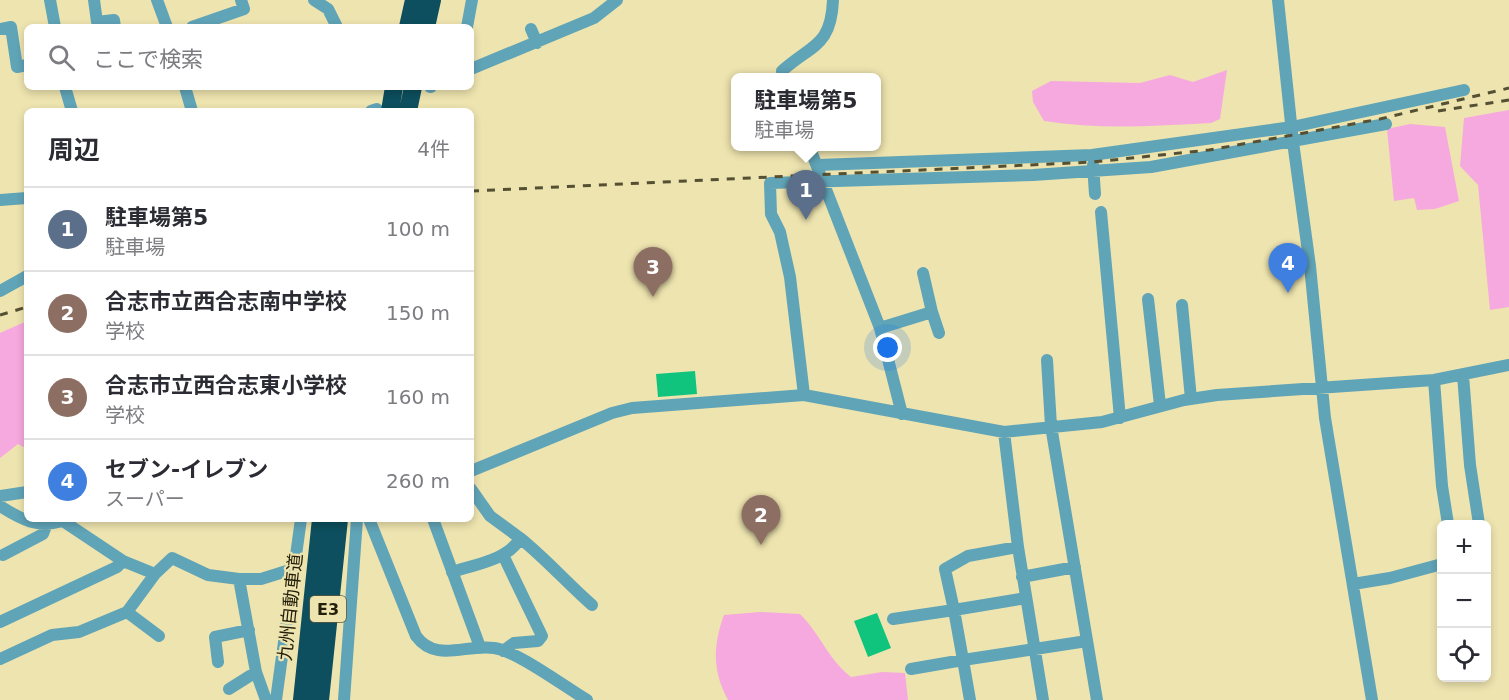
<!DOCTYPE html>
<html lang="ja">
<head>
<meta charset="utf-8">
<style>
	body { margin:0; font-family:"DejaVu Sans","Noto Sans JP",sans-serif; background:#f7f7f7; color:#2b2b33 }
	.controls { position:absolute; right:18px; bottom:18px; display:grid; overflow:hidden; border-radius:9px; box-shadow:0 3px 9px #0003 }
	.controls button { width:54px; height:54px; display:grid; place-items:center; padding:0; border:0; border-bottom:2px solid #e1e1e2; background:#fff; color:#2b2b33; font:30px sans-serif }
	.you { position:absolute; left:888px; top:348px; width:21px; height:21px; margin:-15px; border:4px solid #fff; border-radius:50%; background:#1a73e8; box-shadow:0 0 0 9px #1a73e833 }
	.badge { display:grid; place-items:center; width:39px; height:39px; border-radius:50%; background:#0b8043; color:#fff; font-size:20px; font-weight:700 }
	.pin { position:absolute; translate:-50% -50px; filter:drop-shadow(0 2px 3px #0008) }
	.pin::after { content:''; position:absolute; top:32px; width:21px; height:18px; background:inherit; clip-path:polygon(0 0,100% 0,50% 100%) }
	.popup { position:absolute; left:731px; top:73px; width:150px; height:78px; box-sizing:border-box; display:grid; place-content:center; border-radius:9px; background:#fff; filter:drop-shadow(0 2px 4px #0005); font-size:20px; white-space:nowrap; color:#7c7c81 }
	.popup b { font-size:22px; color:#2b2b33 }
	.popup::after { content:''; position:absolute; left:50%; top:100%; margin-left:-12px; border:12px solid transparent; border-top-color:#fff }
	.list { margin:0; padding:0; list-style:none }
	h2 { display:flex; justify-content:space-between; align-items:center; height:78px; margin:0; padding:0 24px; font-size:26px }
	h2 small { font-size:20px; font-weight:400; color:#7c7c81 }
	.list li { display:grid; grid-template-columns:39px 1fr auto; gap:18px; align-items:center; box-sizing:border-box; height:84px; padding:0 24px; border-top:2px solid #e1e1e2 }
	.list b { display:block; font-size:22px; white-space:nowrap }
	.list p { margin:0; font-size:20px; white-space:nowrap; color:#7c7c81 }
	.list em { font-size:20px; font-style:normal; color:#7c7c81 }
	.icon { flex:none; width:33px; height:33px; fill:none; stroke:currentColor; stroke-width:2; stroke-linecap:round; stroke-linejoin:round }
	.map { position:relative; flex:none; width:1509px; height:700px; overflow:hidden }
	.search { position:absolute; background:#fff; box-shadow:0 3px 9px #0003; left:24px; top:24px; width:450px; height:66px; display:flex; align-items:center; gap:15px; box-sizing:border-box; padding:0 21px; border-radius:9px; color:#7c7c81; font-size:22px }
	.panel { position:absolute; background:#fff; box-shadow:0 3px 9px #0003; left:24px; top:108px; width:450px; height:414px; border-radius:9px }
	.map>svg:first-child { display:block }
</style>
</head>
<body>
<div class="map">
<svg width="1509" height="700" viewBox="0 0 1509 700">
	<rect width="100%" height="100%" fill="#eee4af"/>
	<path fill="#f6a9df" d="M 1227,70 L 1220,119 L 1211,123 C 1155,126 1099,130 1044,121 L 1033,102 L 1032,91 L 1051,81 L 1140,83 L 1170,75 L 1193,82 Z
		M 1509,110 L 1509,307 L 1490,310 L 1478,185 L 1460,166 L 1464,118 Z
		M 1410,124 L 1445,127 L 1459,201 L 1435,209 L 1417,210 L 1414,198 L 1394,201 L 1387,129 Z
		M 27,321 L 27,449 L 18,444 L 0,458 L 0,333 Z
		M 760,612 L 800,614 C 821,635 828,659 851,677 L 882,672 L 905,673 L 908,700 L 728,700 C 712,671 713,645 724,615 Z"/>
	<path fill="#11c47d" d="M 695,371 L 697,394 L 658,397 L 656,374 Z
		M 877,613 L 891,648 L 868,657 L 854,621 Z"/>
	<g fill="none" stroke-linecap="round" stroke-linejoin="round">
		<path stroke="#60a4b7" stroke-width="12" d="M 50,0 L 55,27
			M 94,0 L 97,22 L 114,20 L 115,27
			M 157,0 L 167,27
			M 314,0 L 328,9 L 337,27
			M 1278,0 L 1293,142 L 1310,266 L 1325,418 L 1372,700
			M 192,27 L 244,9 L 241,0
			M 467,27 L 472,0
			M 0,29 L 11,27 L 17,67 L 27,65
			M 531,29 L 537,43
			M 471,69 L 594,18 L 617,0
			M 783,77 L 782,71 C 812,44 831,47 833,0
			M 65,87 L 72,111
			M 185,87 L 192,111
			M 430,87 L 431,87
			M 371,111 L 377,109
			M 809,146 L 880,328 L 902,414
			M 818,165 L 1092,155 L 1292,127 L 1464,90
			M 1093,165 L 1095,194
			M 0,200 L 27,198
			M 1101,212 L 1120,418
			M 0,291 L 27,276
			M 1148,299 L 1160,405
			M 1182,305 L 1191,399
			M 932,312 L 939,333
			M 880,328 L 932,312 L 923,273
			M 1047,360 L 1051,426 L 1097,700
			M 1463,375 L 1470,465 L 1479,524
			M 1434,380 L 1442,486 L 1448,524
			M 804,395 L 790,277 L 780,232 L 771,214 L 770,183 L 1033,175 L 1151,167 L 1386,124
			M 1004,432 L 1018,547 L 1043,700
			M 471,471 L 612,413 L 632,408 L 804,395 L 1004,432 L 1102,422 L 1184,400 L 1217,395 L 1434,380 L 1509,365
			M 0,496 L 27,492
			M 0,506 C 22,520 37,528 63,521 L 123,561 L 155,574
			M 369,519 L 416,636 C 436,663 465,644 494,648 C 517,651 565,687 587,700
			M 433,519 L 480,647
			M 520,538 C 546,559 567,583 592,605
			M 3,555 L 43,534 L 46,526
			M 452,572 C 473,565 509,560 520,538 L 490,516 L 471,489
			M 1022,577 L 1075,567
			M 1353,584 L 1390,578 L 1442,564
			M 127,612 L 159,636
			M 893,619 L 954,610 L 945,569 L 968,556 L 1018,547
			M 0,622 L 117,567 L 123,561
			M 503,651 L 514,643 L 538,641 L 542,636 L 503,555
			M 0,659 L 52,635 L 79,632 L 127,612 L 155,574 L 172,558 L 208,575 L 239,579
			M 218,662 L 215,637 L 249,630
			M 911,669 L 963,660 L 954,610 L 1026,598
			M 229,689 L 256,672
			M 266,700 L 256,672 L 239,579 L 261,579 L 293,569
			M 276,700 L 301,519
			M 344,700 L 357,519
			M 970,700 L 963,660 L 1087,641"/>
		<path stroke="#0d4f5e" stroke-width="18" d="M 408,27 L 414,0
			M 426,27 L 432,0
			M 302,700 L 321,519
			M 320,700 L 339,519"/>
		<path stroke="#555033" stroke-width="3" stroke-dasharray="8 8" stroke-linecap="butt" d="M 1438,111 L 1509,100
			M 471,191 L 1093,162 L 1209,150 L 1293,135 L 1380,119 L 1509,88
			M 0,315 L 27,307"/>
		<path stroke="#0d4f5e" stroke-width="18" d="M 390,111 L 394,87
			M 408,111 L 413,87"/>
	</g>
	<g text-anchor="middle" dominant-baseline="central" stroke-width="4.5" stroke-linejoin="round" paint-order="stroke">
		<rect fill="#eee4af" stroke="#5f593b" stroke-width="1.5" x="310" y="596" width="36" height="26" rx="4.5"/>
		<g font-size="16" font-weight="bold" fill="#221e09">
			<text x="328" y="609">E3</text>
		</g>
		<g font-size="18" fill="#221e09" stroke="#eee4af">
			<text transform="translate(290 607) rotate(-84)">九州自動車道</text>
		</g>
	</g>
</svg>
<div class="controls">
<button>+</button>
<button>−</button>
<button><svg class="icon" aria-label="locate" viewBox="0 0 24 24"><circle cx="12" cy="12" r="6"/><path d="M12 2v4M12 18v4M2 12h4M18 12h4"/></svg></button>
</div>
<div class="you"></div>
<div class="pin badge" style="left:806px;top:220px;background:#5c6f8a">1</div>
<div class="popup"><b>駐車場第5</b>駐車場</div>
<div class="pin badge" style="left:761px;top:545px;background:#8d6e63">2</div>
<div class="pin badge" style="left:653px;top:297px;background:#8d6e63">3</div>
<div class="pin badge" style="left:1288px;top:293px;background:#3f7fe0">4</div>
<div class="search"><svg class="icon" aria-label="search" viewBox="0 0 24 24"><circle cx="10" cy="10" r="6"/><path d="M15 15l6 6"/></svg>ここで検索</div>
<section class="panel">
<h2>周辺<small>4件</small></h2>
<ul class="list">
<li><span class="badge" style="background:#5c6f8a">1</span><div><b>駐車場第5</b><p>駐車場</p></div><em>100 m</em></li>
<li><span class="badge" style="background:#8d6e63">2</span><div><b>合志市立西合志南中学校</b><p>学校</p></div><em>150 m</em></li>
<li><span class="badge" style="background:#8d6e63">3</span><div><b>合志市立西合志東小学校</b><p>学校</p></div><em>160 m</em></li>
<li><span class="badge" style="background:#3f7fe0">4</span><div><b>セブン-イレブン</b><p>スーパー</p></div><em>260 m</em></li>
</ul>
</section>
</div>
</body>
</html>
